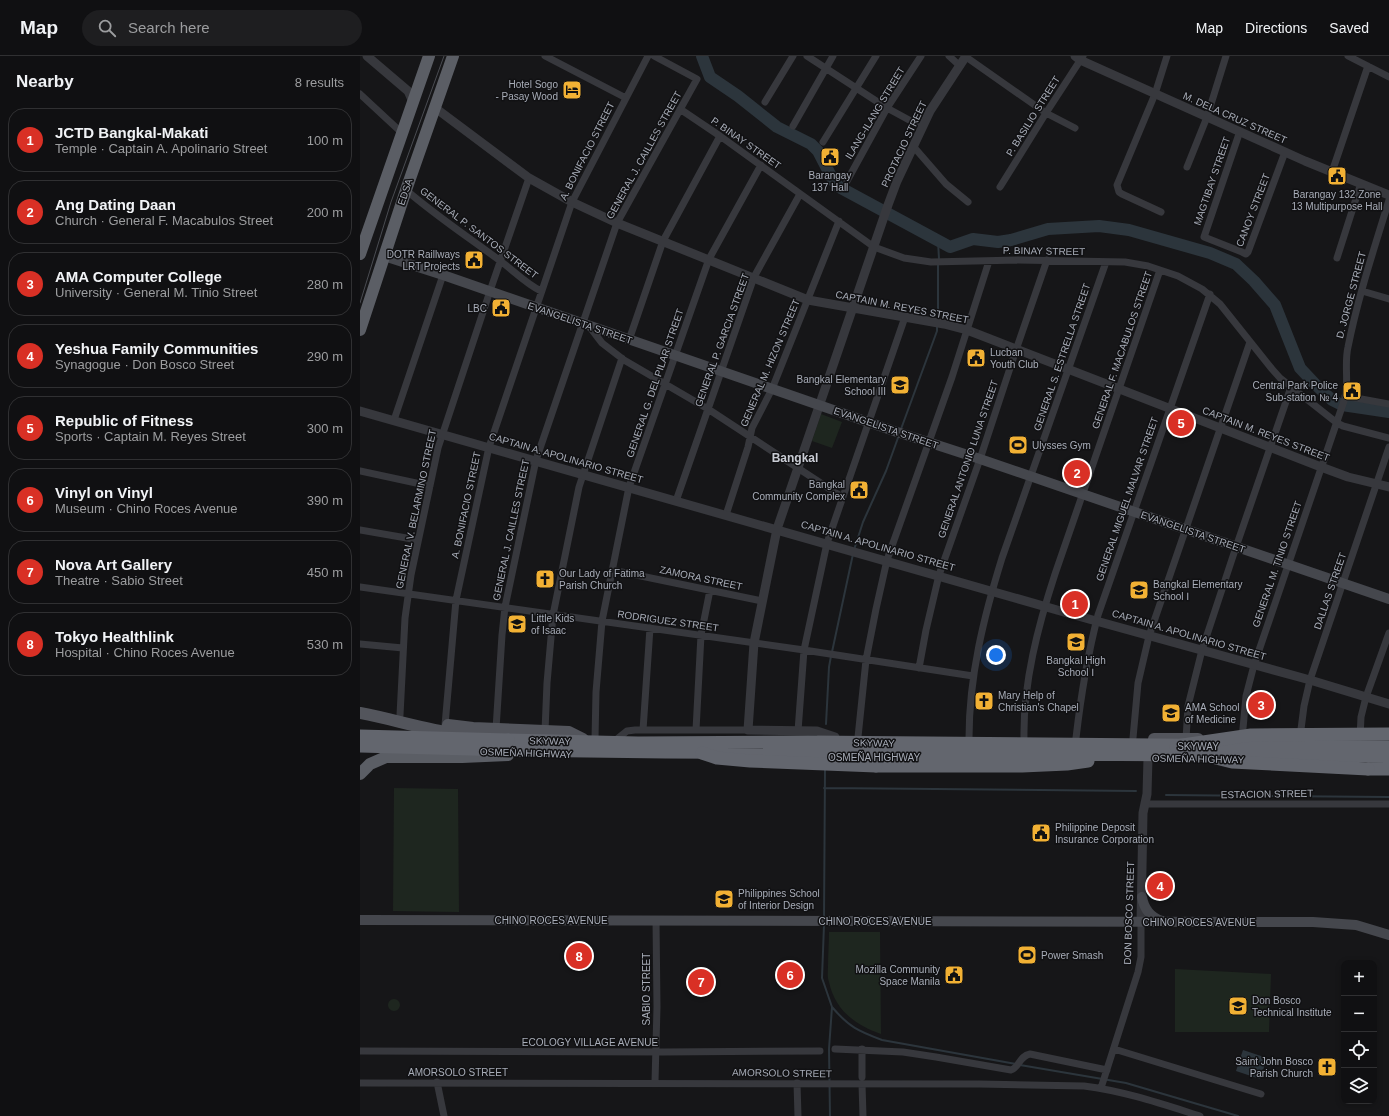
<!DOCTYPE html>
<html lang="en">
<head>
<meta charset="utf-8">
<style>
	body { margin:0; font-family:Helvetica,sans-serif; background:#1e1e20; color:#f1f3f6 }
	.controls { position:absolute; right:12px; bottom:12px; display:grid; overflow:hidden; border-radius:8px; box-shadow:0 2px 6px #0003 }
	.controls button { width:36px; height:36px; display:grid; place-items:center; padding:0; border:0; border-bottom:1px solid #303032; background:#101012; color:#f1f3f6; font:20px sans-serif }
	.you { position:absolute; left:636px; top:599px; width:14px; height:14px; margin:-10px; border:3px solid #fff; border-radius:50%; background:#1a73e8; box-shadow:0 0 0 6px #1a73e833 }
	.badge { display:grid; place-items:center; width:26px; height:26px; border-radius:50%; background:#d93025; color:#fff; font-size:13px; font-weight:700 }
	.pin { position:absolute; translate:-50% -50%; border:2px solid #fff; box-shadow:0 1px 4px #0006 }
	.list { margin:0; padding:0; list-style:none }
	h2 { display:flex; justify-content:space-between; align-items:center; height:52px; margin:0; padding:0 16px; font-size:17px }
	h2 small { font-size:13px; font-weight:400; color:#9c9d9f }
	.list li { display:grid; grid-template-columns:26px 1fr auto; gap:12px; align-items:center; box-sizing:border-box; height:64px; margin:0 8px 8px; padding:0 8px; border:1px solid #303032; border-radius:16px }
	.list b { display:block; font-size:15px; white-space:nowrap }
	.list p { margin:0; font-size:13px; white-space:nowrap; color:#9c9d9f }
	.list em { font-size:13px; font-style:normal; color:#9c9d9f }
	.icon { flex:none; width:22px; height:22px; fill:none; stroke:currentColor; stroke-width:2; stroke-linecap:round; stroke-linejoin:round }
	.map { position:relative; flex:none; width:1029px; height:1060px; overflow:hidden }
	header { display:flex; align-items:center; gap:24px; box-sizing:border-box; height:56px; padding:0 20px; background:#101012; border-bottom:1px solid #303032 }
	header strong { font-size:19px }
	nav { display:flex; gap:22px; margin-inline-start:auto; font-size:14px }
	.search { width:280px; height:36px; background:#1e1e20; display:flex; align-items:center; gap:10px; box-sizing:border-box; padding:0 14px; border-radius:22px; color:#9c9d9f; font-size:15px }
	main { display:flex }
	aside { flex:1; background:#101012 }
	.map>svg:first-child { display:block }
</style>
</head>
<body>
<header>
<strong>Map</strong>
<div class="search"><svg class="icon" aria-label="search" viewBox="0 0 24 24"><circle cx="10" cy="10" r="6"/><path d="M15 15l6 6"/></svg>Search here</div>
<nav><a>Map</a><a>Directions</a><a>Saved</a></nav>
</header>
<main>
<aside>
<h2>Nearby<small>8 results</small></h2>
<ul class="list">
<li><span class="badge">1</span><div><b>JCTD Bangkal-Makati</b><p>Temple · Captain A. Apolinario Street</p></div><em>100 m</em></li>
<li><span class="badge">2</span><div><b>Ang Dating Daan</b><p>Church · General F. Macabulos Street</p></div><em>200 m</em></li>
<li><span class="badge">3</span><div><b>AMA Computer College</b><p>University · General M. Tinio Street</p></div><em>280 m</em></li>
<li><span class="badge">4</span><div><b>Yeshua Family Communities</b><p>Synagogue · Don Bosco Street</p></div><em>290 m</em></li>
<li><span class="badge">5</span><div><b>Republic of Fitness</b><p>Sports · Captain M. Reyes Street</p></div><em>300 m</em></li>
<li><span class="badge">6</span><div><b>Vinyl on Vinyl</b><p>Museum · Chino Roces Avenue</p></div><em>390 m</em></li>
<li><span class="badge">7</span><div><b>Nova Art Gallery</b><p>Theatre · Sabio Street</p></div><em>450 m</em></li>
<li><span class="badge">8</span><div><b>Tokyo Healthlink</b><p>Hospital · Chino Roces Avenue</p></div><em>530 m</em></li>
</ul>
</aside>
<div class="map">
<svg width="1029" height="1060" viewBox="0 0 1029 1060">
	<rect width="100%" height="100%" fill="#161618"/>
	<path fill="#1e261f" d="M 461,358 L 482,366 L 472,392 L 452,385 Z
		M 34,732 L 98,733 L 99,856 L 33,855 Z
		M 469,876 L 520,876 L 521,978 C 495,969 475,954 469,926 C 467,921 468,915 468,910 C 468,899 469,887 469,876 Z
		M 815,913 L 911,918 L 909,976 L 815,976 Z
		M28 949a6 6 0 1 1 12 0a6 6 0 1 1-12 0Z"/>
	<path fill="#2c353c" d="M 883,994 L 907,1002 L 900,1023 L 876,1015 Z"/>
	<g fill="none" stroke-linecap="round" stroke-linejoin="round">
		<path stroke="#2c353c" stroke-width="2" d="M 578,185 L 579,203
			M 578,263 L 578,208
			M 541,373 L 577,275 L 577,270
			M 494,494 L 503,466 L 526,415 L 539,379
			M 472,596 L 493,498
			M 466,668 L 469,611 L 471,600
			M 464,732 L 776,735
			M 806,739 L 1029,741
			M 464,862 L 465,713
			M 464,869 L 462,922 L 472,951 L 469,993 L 470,1060
			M 472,951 C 489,971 498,975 522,984 L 656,1008
			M 660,1009 L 766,1027 L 878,1060"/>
		<path stroke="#2c353c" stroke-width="12" d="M 342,0 L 350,21 L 378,40 L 417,71 L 451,88 L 458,95 L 473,124 L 479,131 L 590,191 L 613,183 L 638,186 L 651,184 L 688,173 L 739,170 L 769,174 L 850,197 L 876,208 L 894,225 L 915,249 L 940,312 L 955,328 L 972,344 L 982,349 L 1029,356"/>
		<path stroke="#37383d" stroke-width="7" d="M 185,0 L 266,42
			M 447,0 L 527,52 L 562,71
			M 589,0 L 600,10
			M 988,0 L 1029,21
			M 606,1 L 686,57 L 715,72
			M 0,38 L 42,77
			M 405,46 L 433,0
			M 320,53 L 360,80 L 514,191 L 544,202 L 571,206 L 658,204 L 765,206 L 788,210 L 818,220 L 842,233 L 860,248 L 912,313 L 920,322 L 977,367 L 983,370 L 1029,382
			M 433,70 L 473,0
			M 880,75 L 844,181 L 882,196 L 886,198 L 888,196 L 925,96
			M 463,86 L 516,0
			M 553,90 L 586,128 L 608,146
			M 827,111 L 847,61 L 866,0
			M 972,116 L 1008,10
			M 487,125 L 527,52 L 561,0
			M 640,131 L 686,57 L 723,0
			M 46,134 C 75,159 108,181 139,204 C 153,214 166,228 181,235
			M 801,156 L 762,138 L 759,136 L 757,129 L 795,38 L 807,0
			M 977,202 L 1001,127
			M 1002,235 L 1029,243
			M 229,270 L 242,287 L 264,304 L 348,353 L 482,441
			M 269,284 L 303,185 L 360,80
			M 985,340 L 1029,348
			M 34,364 L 83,219
			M 0,415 L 70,430
			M 316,445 L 394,221 L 440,138
			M 366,459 L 388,391 L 392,372 L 412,333 L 479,165
			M 0,474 L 58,484
			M 252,514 L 402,545
			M 0,531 L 444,594 L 613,620
			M 0,588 L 43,592
			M 559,612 L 566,574 L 579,519 L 620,403 L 656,294 L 687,204
			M 40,659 L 45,562 L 51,519 L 78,392 L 130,235 L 169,122
			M 85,669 L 96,544 L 129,391 L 212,146 L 288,0
			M 136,673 L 142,579 L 145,551 L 176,404 L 257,167 L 337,23 L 294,0
			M 283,674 L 290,572
			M 336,674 L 341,579 L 350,534
			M 185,675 L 187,627 L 193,559 L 219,431 L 262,302
			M 438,675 L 444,594 L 467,487 L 545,261
			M 498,681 L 506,604 L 516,553 L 527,504 L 592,321 L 629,205
			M 940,681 L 944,650 L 950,624 L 1029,391
			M 1000,681 L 1001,661 L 1006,641 L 1029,577
			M 609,682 C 609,620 624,560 642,502 L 746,206
			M 664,682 C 663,627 678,570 695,518 L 800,214
			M 716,682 C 721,639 727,601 738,559 L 850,238
			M 773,682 L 778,627 L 789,580 L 890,286
			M 235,683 L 236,636 L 242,565 L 269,431 L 349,203 L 401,109
			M 257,683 L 267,675 L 275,674 L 388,674
			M 826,683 L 828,650 L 842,594 L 876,491 L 931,331
			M 882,683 L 886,640 L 894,609 L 985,342 C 989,325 984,308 988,291 C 998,241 1014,193 1029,144
			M 785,748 L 1029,748
			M 475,993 L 543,996 L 576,1001 L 651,1014 C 660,1011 659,1000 670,998 L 747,1014
			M 754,993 L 901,1038
			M 0,995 L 303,996 L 460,995
			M 502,1021 L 502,993
			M 77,1026 L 84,1060
			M 295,1026 L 297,951 L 296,864
			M 0,1027 L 619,1028 L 724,1030 C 764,1035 802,1048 840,1060
			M 437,1027 L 438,1060
			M 502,1028 L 503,1060
			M 741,1032 L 778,916 L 781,901 L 781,866"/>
		<path stroke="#37383d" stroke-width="9" d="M 7,0 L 48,35 L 53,46
			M 715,0 L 720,4 L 945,105 L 1029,139
			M 74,51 L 169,122 L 212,146 L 257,167 L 448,244 L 584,268 L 607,274 L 961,411 L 988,421 L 1029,431
			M 0,355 L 718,560 L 950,624 L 1029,648
			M 475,681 L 457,675 L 388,674 L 394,587 L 417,473 L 528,149 L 537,125 L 570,55 L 606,0
			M 781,866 L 783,757 L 787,738 L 788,702"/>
		<path stroke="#45474d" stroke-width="10" d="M 24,200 L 83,219 L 534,375 L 620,403 L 1029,543
			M 782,841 C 784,853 790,861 802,865
			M 0,864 L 953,866 L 996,869 L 1029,879"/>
		<path stroke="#53555c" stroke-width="12" d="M 0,657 C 33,663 65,674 99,678
			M 88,669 L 113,672 L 209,676 L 223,683
			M 794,683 L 838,683"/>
		<path stroke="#5b5e65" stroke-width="12" d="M 0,198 L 69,0
			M 0,274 L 46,134 L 93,0
			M 0,718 L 10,708 L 26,701 L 102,701 L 148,699"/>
		<path stroke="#63666e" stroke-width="13" d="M 148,684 L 278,687 L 448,686 L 1029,691
			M 147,694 L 306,696 L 1029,700
			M 516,710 L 662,710 L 707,708 L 728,705
			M 1008,713 L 1029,713"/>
		<path stroke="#4a4c52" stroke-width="1" d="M 0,247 L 31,146 L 84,0"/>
		<path stroke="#63666e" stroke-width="13" d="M 0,680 L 148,684
			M 0,690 L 147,694
			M 816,690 L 891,679 L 1029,678
			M 342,697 L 357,702 L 390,705 L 516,710
			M 848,700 L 872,706 L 1008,713"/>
	</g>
	<defs>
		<g id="hotel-square" transform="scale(1)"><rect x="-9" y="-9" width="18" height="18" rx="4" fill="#f2b134" stroke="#111113"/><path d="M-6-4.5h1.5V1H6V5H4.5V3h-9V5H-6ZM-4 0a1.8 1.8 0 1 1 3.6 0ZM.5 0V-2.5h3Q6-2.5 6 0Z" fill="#111"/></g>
		<g id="civic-square" transform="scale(1)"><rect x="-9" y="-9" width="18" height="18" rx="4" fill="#f2b134" stroke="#111113"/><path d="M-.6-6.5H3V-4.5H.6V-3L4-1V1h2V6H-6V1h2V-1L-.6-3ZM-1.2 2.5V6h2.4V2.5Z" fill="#111"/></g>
		<g id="school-square" transform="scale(1)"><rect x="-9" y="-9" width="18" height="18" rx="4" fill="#f2b134" stroke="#111113"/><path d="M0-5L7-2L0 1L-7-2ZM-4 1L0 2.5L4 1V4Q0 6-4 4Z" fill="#111"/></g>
		<g id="stadium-square" transform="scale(1)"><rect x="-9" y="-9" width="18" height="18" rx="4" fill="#f2b134" stroke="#111113"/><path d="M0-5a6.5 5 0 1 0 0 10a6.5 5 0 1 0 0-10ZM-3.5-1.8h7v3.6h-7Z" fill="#111"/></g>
		<g id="church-square" transform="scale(1)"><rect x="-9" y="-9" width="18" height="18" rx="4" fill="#f2b134" stroke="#111113"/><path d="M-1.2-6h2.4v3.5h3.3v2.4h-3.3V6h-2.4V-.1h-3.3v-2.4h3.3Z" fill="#111"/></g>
		<g id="university-square" transform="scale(1)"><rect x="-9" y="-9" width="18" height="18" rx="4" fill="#f2b134" stroke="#111113"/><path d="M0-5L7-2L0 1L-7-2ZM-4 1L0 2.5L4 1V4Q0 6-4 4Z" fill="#111"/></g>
	</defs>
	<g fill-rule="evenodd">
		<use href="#hotel-square" x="212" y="34"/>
		<use href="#civic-square" x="470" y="101"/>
		<use href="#civic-square" x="977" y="120"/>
		<use href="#civic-square" x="114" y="204"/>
		<use href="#civic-square" x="141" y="252"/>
		<use href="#civic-square" x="616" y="302"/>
		<use href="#school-square" x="540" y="329"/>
		<use href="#civic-square" x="992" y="335"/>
		<use href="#stadium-square" x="658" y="389"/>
		<use href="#civic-square" x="499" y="434"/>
		<use href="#church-square" x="185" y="523"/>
		<use href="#school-square" x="779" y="534"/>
		<use href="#school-square" x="157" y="568"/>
		<use href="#school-square" x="716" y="586"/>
		<use href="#church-square" x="624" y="645"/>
		<use href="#university-square" x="811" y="657"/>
		<use href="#civic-square" x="681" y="777"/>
		<use href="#school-square" x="364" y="843"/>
		<use href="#stadium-square" x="667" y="899"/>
		<use href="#civic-square" x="594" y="919"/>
		<use href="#university-square" x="878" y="950"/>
		<use href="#church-square" x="967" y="1011"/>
	</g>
	<g text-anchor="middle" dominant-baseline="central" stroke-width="3" stroke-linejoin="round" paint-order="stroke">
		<g font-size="10" fill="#a8adb8" stroke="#111113" text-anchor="start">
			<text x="198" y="28" text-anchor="end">Hotel Sogo<tspan x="198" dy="12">- Pasay Wood</tspan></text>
			<text x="470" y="119" text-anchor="middle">Barangay<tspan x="470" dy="12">137 Hall</tspan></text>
			<text x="977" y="138" text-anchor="middle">Barangay 132 Zone<tspan x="977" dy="12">13 Multipurpose Hall</tspan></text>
			<text x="100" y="198" text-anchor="end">DOTR Raillways<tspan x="100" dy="12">LRT Projects</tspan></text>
			<text x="127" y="252" text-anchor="end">LBC</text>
			<text x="630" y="296">Lucban<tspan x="630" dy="12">Youth Club</tspan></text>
			<text x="526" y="323" text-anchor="end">Bangkal Elementary<tspan x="526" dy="12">School III</tspan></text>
			<text x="978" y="329" text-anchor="end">Central Park Police<tspan x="978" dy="12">Sub-station № 4</tspan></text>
			<text x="672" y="389">Ulysses Gym</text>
			<text x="485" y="428" text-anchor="end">Bangkal<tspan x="485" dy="12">Community Complex</tspan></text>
			<text x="199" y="517">Our Lady of Fatima<tspan x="199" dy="12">Parish Church</tspan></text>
			<text x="793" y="528">Bangkal Elementary<tspan x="793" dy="12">School Ⅰ</tspan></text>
			<text x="171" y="562">Little Kids<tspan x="171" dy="12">of Isaac</tspan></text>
			<text x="716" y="604" text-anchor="middle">Bangkal High<tspan x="716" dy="12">School Ⅰ</tspan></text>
			<text x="638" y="639">Mary Help of<tspan x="638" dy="12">Christian's Chapel</tspan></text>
			<text x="825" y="651">AMA School<tspan x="825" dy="12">of Medicine</tspan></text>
			<text x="695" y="771">Philippine Deposit<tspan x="695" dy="12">Insurance Corporation</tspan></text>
			<text x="378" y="837">Philippines School<tspan x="378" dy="12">of Interior Design</tspan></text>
			<text x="681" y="899">Power Smash</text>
			<text x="580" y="913" text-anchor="end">Mozilla Community<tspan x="580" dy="12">Space Manila</tspan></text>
			<text x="892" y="944">Don Bosco<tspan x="892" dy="12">Technical Institute</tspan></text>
			<text x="953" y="1005" text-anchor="end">Saint John Bosco<tspan x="953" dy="12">Parish Church</tspan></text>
		</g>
		<g font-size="10" fill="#a8adb8" stroke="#111113">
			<text transform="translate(515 57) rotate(-59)">ILANG-ILANG STREET</text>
			<text transform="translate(673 60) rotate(-58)">P. BASILIO STREET</text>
			<text transform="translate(875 62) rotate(24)">M. DELA CRUZ STREET</text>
			<text transform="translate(386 87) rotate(35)">P. BINAY STREET</text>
			<text transform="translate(544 88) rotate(-65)">PROTACIO STREET</text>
			<text transform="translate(227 95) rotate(-63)">A. BONIFACIO STREET</text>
			<text transform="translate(284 99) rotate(-61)">GENERAL J. CAILLES STREET</text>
			<text transform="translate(852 125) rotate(-71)">MAGTIBAY STREET</text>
			<text transform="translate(45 136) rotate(-72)">EDSA</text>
			<text transform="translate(893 154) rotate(-69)">CANOY STREET</text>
			<text transform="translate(119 177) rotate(37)">GENERAL P. SANTOS STREET</text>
			<text transform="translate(684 195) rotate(1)">P. BINAY STREET</text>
			<text transform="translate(991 239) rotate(-75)">D. JORGE STREET</text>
			<text transform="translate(542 251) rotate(11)">CAPTAIN M. REYES STREET</text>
			<text transform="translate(220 267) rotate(19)">EVANGELISTA STREET</text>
			<text transform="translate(362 284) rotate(-70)">GENERAL P. GARCIA STREET</text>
			<text transform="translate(762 294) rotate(-71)">GENERAL F. MACABULOS STREET</text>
			<text transform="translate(702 301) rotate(-71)">GENERAL S. ESTRELLA STREET</text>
			<text transform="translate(410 307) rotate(-67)">GENERAL M. HIZON STREET</text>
			<text transform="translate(295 327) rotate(-71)">GENERAL G. DEL PILAR STREET</text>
			<text transform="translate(526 372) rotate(19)">EVANGELISTA STREET</text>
			<text transform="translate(906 378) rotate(21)">CAPTAIN M. REYES STREET</text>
			<text transform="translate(206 402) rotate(16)">CAPTAIN A. APOLINARIO STREET</text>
			<text transform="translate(608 403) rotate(-71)">GENERAL ANTONIO LUNA STREET</text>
			<text transform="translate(767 443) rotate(-71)">GENERAL MIGUEL MALVAR STREET</text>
			<text transform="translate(106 449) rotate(-78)">A. BONIFACIO STREET</text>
			<text transform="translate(56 453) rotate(-78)">GENERAL V. BELARMINO STREET</text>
			<text transform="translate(151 474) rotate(-78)">GENERAL J. CAILLES STREET</text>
			<text transform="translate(833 476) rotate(19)">EVANGELISTA STREET</text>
			<text transform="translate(518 490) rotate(16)">CAPTAIN A. APOLINARIO STREET</text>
			<text transform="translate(917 508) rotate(-71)">GENERAL M. TINIO STREET</text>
			<text transform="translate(341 522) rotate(12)">ZAMORA STREET</text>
			<text transform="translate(970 535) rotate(-71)">DALLAS STREET</text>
			<text transform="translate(308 565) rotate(8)">RODRIGUEZ STREET</text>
			<text transform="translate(829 579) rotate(16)">CAPTAIN A. APOLINARIO STREET</text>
			<text transform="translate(190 685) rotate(1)">SKYWAY</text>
			<text transform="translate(514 687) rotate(1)">SKYWAY</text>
			<text x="838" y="690">SKYWAY</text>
			<text transform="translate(166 697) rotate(2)">OSMEÑA HIGHWAY</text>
			<text x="514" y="701">OSMEÑA HIGHWAY</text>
			<text transform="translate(838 703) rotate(1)">OSMEÑA HIGHWAY</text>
			<text transform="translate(907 738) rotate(-1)">ESTACION STREET</text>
			<text transform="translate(769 857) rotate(-88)">DON BOSCO STREET</text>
			<text x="191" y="864">CHINO ROCES AVENUE</text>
			<text x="515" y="865">CHINO ROCES AVENUE</text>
			<text x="839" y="866">CHINO ROCES AVENUE</text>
			<text transform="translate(286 933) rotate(-90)">SABIO STREET</text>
			<text x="230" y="986">ECOLOGY VILLAGE AVENUE</text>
			<text x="98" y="1016">AMORSOLO STREET</text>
			<text transform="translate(422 1017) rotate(1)">AMORSOLO STREET</text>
		</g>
		<g font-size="12" font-weight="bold" fill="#c9ccd4" stroke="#111113">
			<text x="435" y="402">Bangkal</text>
		</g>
	</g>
</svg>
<div class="controls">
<button>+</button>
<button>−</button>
<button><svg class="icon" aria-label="locate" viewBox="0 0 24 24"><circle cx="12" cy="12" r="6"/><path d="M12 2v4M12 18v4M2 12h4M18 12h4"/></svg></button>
<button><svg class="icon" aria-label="layers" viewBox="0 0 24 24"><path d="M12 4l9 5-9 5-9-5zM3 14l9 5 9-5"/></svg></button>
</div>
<div class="you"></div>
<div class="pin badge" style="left:715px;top:548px">1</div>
<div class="pin badge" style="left:717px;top:417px">2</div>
<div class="pin badge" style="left:901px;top:649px">3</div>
<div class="pin badge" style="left:800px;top:830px">4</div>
<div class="pin badge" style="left:821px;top:367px">5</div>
<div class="pin badge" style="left:430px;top:919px">6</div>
<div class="pin badge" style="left:341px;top:926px">7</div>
<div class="pin badge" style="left:219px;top:900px">8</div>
</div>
</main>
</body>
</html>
